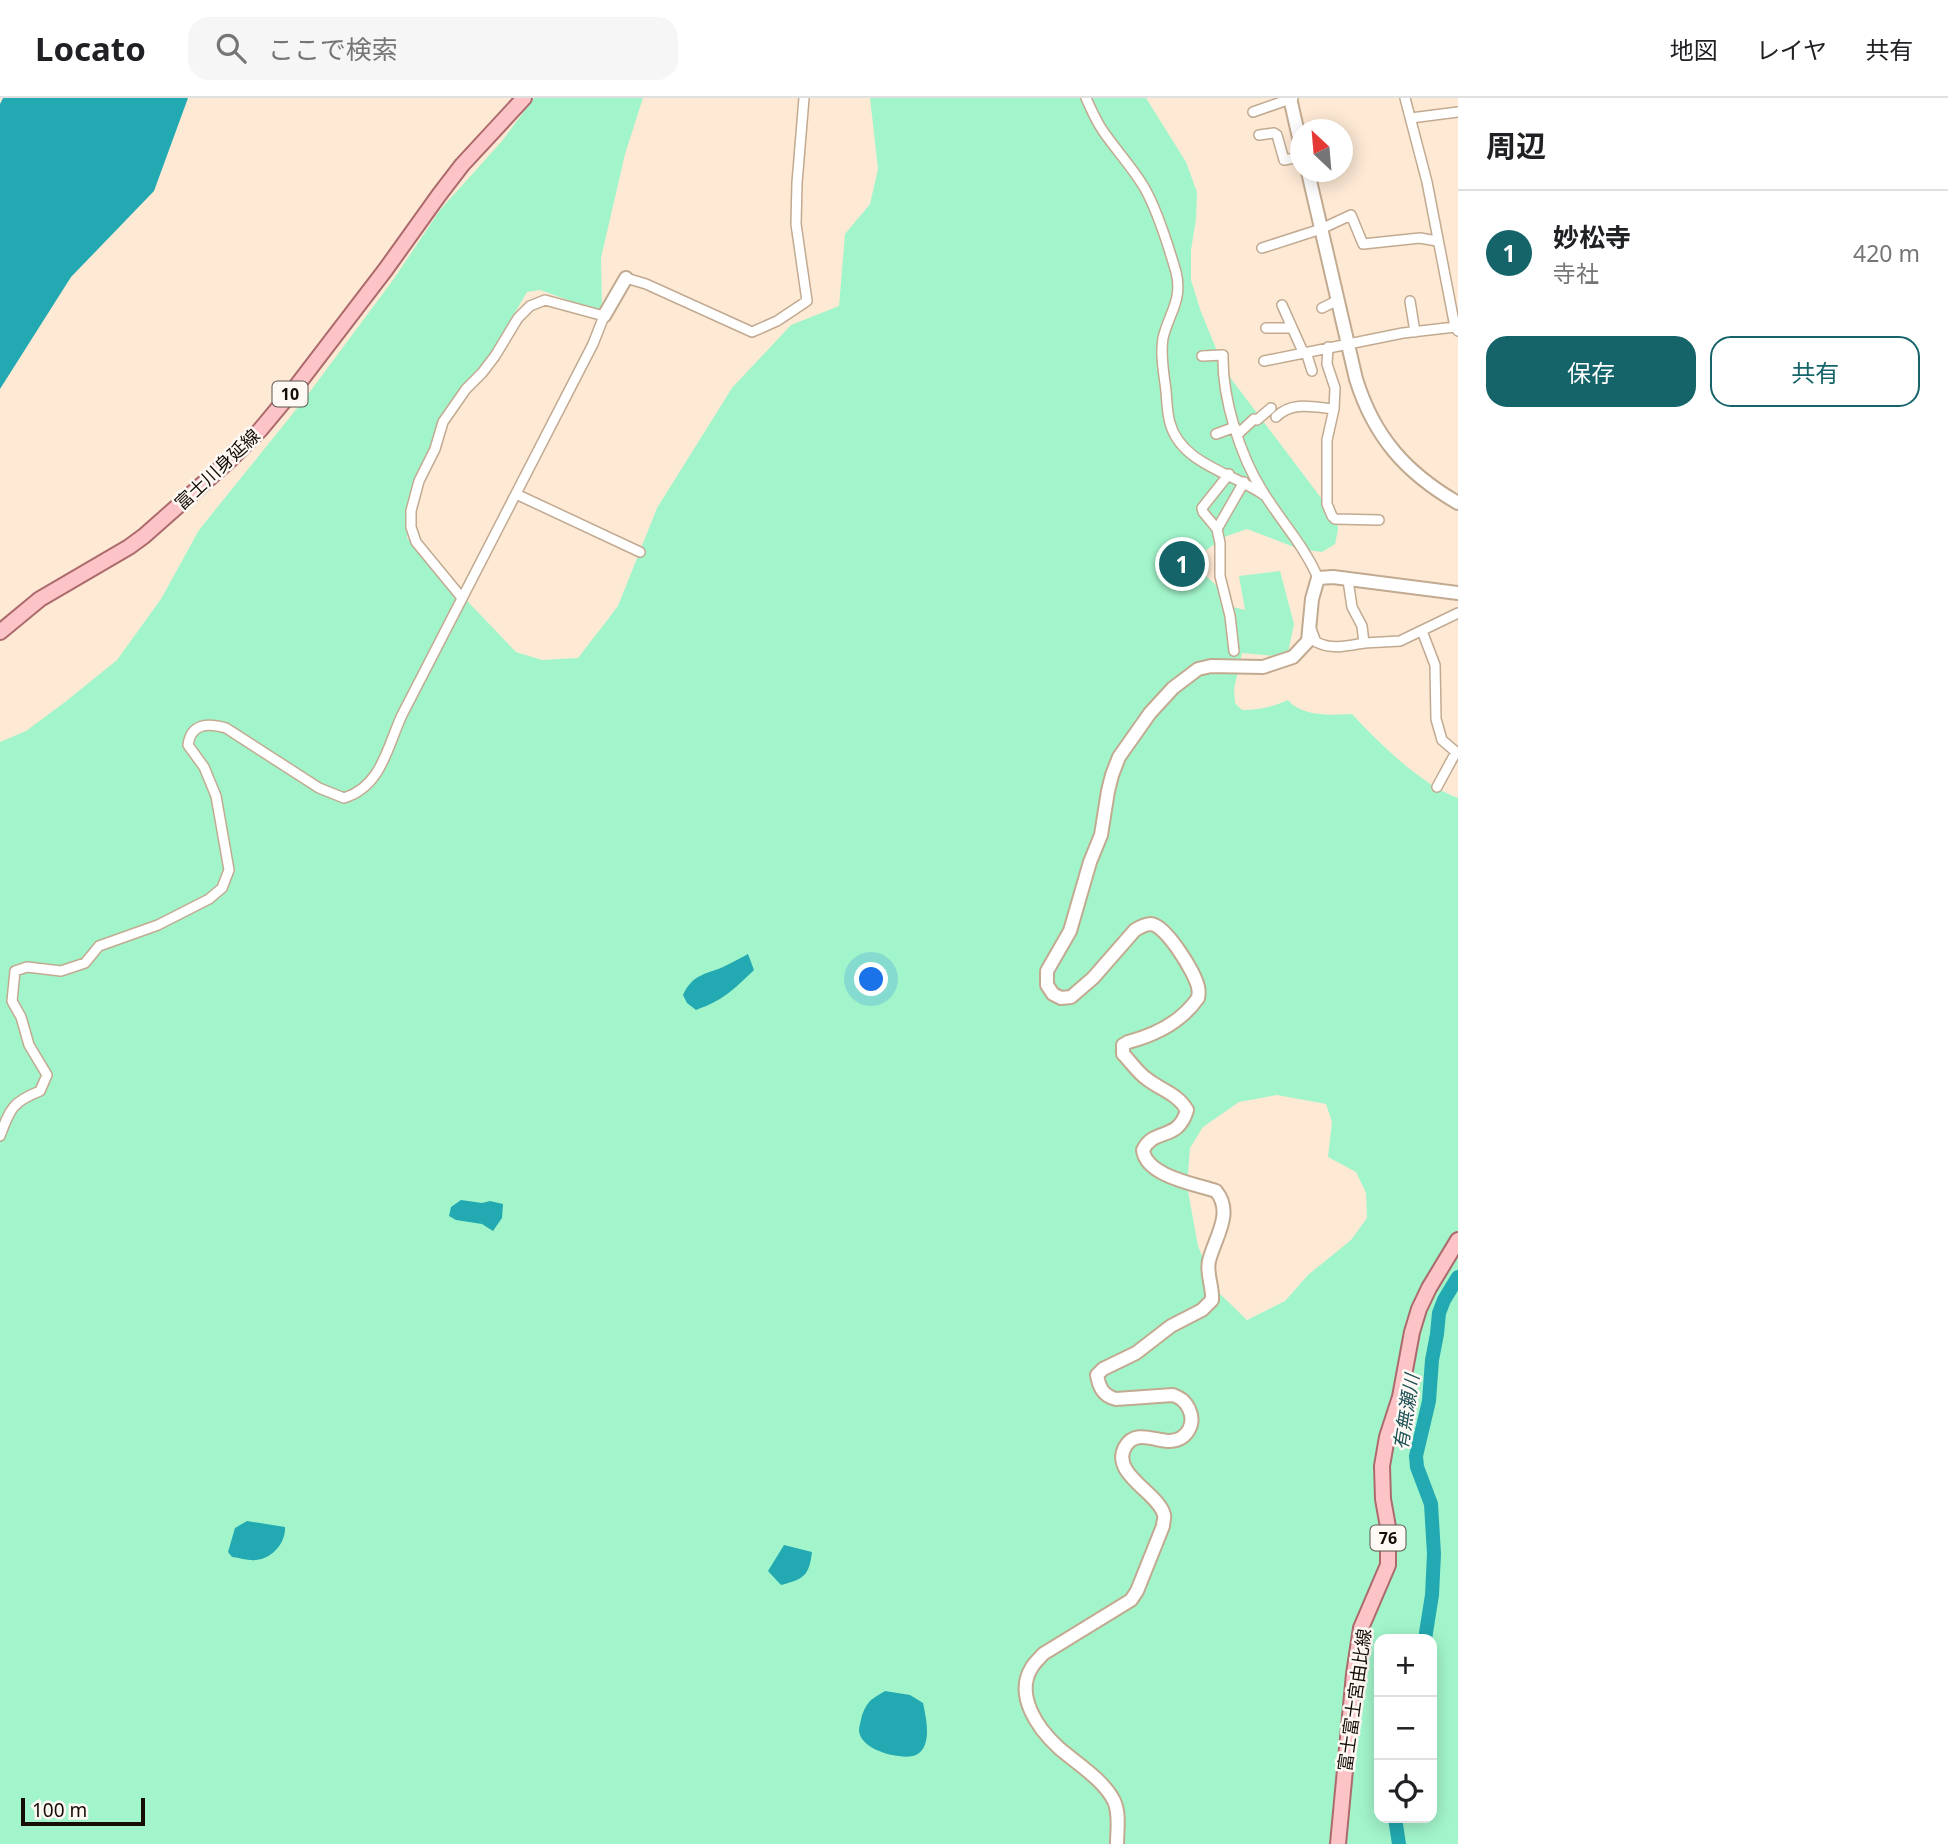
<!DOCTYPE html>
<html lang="ja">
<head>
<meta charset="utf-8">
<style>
	body { margin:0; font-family:"Noto Sans","Noto Sans JP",sans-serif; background:#f6f6f6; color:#202124 }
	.controls { position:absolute; right:21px; bottom:21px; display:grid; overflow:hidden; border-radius:14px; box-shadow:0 4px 18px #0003 }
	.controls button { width:63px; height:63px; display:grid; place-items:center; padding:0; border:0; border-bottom:2px solid #e0e0e0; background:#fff; color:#202124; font:35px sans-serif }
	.compass { position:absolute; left:1290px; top:21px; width:63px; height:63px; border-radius:50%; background:#fff; box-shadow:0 4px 18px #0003; rotate:334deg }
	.scale { position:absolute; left:21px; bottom:18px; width:124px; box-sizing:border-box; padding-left:7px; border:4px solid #160e06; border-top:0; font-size:19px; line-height:24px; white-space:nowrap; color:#160e06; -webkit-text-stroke:5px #fef9f4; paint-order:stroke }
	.you { position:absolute; left:872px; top:882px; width:24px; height:24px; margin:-18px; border:5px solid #fff; border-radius:50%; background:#1a73e8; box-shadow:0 0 0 10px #1a73e833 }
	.badge { display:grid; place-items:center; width:46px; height:46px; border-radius:50%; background:#156469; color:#fff; font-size:23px; font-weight:700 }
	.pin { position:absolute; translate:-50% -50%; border:4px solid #fff; box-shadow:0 2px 7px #0006 }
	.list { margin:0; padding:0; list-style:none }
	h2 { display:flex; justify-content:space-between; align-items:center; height:91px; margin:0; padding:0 28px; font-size:30px }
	h2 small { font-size:23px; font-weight:400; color:#757577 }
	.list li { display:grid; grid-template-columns:46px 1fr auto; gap:21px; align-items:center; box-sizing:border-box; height:126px; padding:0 28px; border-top:2px solid #e0e0e0 }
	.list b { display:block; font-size:26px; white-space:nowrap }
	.list p { margin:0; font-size:23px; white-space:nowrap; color:#757577 }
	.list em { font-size:23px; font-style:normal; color:#757577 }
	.actions { display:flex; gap:14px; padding:21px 28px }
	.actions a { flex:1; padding:16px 0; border:2px solid #156469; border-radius:21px; text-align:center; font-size:24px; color:#156469 }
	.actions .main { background:#156469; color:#fff }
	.icon { flex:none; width:38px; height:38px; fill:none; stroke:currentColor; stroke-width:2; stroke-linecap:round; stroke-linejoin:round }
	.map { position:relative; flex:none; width:1458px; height:1746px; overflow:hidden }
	header { display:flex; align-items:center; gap:42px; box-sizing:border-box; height:98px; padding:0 35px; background:#fff; border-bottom:2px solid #e0e0e0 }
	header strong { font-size:33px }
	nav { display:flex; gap:38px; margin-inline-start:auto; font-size:24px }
	.search { width:490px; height:63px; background:#f6f6f6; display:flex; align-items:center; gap:18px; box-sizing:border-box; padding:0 24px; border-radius:21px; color:#757577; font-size:26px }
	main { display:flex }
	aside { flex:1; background:#fff }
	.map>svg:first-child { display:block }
</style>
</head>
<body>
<header>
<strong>Locato</strong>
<div class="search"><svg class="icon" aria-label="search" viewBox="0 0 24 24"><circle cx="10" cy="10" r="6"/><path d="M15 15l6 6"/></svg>ここで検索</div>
<nav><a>地図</a><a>レイヤ</a><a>共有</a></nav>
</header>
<main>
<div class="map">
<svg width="1458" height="1746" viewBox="0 0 1458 1746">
	<rect width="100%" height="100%" fill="#fde9d4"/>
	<path fill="#a2f5cb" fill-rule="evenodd" d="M 534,0 L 643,0 L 625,56 L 601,160 L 602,214 L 540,192 L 527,194 L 488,261 L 444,322 L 410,399 L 407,440 L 516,554 L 542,562 L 578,560 L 618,508 L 657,410 L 732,290 L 791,227 L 839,208 L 845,136 L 870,106 L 878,71 L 870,0 L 1146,0 L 1186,64 L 1197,94 L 1196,121 L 1191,152 L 1191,182 L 1201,214 L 1220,260 L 1232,282 L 1337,421 L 1338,432 L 1335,446 L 1322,454 L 1299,451 L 1247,431 L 1227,438 L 1206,452 L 1202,468 L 1205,477 L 1219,490 L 1233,509 L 1245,512 L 1239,478 L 1280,473 L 1294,526 L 1287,559 L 1242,555 L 1234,591 L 1235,605 L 1242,612 C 1259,612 1272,609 1288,602 C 1302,619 1332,617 1352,616 C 1378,644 1421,687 1458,700 L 1458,1132 L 1428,1182 L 1417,1234 L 1444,1178 L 1458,1156 L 1458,1746 L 0,1746 L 0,644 L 26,633 L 65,604 L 117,562 L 161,501 L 199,432 L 303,303 L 393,182 L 440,112 L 502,43 ZM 1277,997 L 1326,1006 L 1332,1024 L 1328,1059 L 1356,1074 L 1366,1095 L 1367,1120 L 1351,1142 L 1308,1177 L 1285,1203 L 1247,1222 L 1217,1193 L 1198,1148 L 1187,1088 L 1190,1050 L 1203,1029 L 1239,1004 ZM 1379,1541 L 1432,1541 L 1432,1720 L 1379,1720 Z"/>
	<path fill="#23a9b1" d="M 3,0 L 188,0 L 154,93 L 71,179 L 0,291 L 0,6 Z
		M 748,856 L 754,872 C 733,892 724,902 696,912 L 687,905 L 683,897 C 693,876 704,877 723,869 C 732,865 740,860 748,856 Z
		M 461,1102 L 482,1105 L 490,1103 L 503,1106 L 502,1120 L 493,1133 L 482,1126 L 456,1122 L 449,1118 L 451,1109 Z
		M 247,1423 L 285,1429 C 286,1445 272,1461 256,1462 C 249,1463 240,1460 232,1459 L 228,1454 L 235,1430 Z
		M 784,1447 L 812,1454 C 809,1478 804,1481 781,1487 L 768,1473 Z
		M 885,1593 L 910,1597 L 923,1605 C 926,1619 933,1648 916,1657 C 911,1659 904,1659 899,1658 C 886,1657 861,1649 859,1633 C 859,1629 860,1626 861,1622 C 862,1615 866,1607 871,1602 C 875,1599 880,1596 885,1593 Z"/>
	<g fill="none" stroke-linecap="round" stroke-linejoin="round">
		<path stroke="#23a9b1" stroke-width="14" d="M 1425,1541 L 1432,1497 L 1434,1456 L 1431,1406 L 1417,1369 L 1416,1358 L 1429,1303 L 1432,1262 L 1437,1236 L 1439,1215 L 1444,1202 L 1458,1179
			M 1395,1720 L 1399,1746"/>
		<g stroke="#c2aa91" stroke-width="12">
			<path id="street" d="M 1086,0 C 1091,11 1096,23 1103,33 C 1116,52 1132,69 1144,89 C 1156,110 1169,150 1176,174 C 1183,202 1169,215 1163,240 C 1160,257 1164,276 1166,293 C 1167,304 1167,315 1170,325 C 1181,366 1233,375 1264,397
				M 1405,0 L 1427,84 L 1455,229 L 1458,233
				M 1253,14 L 1293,0
				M 1411,20 L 1458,14
				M 1259,37 L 1274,35 L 1277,37 L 1284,62 L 1300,59
				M 1262,150 L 1321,131 L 1351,117 L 1363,146 L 1420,140 L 1437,143
				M 626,180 L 646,186 L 752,234 L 777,223 L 807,203 L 796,126 L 797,85 L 804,0
				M 1410,203 L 1415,234
				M 1282,207 L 1303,254
				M 1322,210 L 1338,202
				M 1266,230 L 1292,230
				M 1328,249 L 1327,266 L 1335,290 L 1334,311 L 1327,342 L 1327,406 L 1332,418 L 1335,421 L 1379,422
				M 1306,254 L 1312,273
				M 1202,258 L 1223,257 C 1222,300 1240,358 1263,394 C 1281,423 1305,449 1318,480
				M 1264,263 L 1403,235 L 1455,229
				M 1276,319 C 1292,303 1313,309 1334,311
				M 1216,336 L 1235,329
				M 1238,336 L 1254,321 L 1257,322 L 1271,310
				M 1229,376 L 1202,410 L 1203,414 L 1217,431 L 1220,445 L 1220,478 L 1230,518 L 1234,553
				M 516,396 L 640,454
				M 1217,431 L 1244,384
				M 1348,482 L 1352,509 L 1362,528 L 1364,545 L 1400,543 L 1458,515
				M 1311,531 L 1316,544 C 1332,552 1347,548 1364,545
				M 1422,533 L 1435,567 L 1436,621 L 1442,642 L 1456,654 L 1437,689
				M 0,1038 C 10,1011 12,1004 40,993 L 47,977 L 29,947 L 21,919 L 12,903 L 15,873 L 27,869 L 61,873 L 85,865 L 99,848 L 158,827 L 209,801 L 222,790 L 229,772 L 216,698 L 204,669 L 188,647 C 191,625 208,625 226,630 L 319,690 L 344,700 C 382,688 387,649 402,617 L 593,246 L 604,218 L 545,202 L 530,208 L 518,220 L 495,258 L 482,275 L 466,291 L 443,324 L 435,351 L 419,383 L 411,413 L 411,429 L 416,444 L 462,500"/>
		</g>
		<g stroke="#c2aa91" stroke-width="16">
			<path id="secondary" d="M 1290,0 L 1300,44
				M 1308,74 L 1356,281 C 1374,339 1406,375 1458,405
				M 604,218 L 626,180
				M 1117,1746 C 1117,1733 1120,1715 1114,1703 C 1104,1682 1076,1665 1059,1650 C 1038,1631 1014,1597 1032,1569 C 1035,1564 1040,1560 1043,1556 L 1131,1502 L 1137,1493 L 1163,1428 C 1163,1424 1165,1420 1164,1417 C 1159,1395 1110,1376 1125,1349 C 1135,1331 1155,1343 1170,1343 C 1187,1342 1196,1326 1189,1311 C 1185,1303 1181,1300 1173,1297 L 1116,1301 C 1103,1298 1099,1289 1097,1277 L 1103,1271 L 1136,1255 L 1171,1228 L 1202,1212 L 1212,1202 C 1213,1188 1206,1176 1209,1163 C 1215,1139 1234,1115 1216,1093 C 1195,1086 1146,1078 1143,1052 C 1154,1029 1178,1044 1187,1012 C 1178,996 1161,992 1147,981 C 1138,975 1131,964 1123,956 L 1123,947 L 1128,944 C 1155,937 1182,923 1198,900 C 1199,895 1199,893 1198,889 C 1195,875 1166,827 1151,826 C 1146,826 1140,829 1135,832 L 1093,880 L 1071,899 L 1061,900 L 1053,896 L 1047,887 L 1047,873 L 1070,833 L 1090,764 L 1101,737 L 1108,693 L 1112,677 L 1119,659 L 1150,615 L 1173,590 L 1198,571 L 1211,568 L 1263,569 L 1293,559 L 1308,543 L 1312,501 L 1318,480 L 1333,479 L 1458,495"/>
		</g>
		<g stroke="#ac6a6c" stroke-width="18">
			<path id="primary" d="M 0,534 L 40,501 L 129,449 L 144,438 L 231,361 L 260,332 L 295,290 L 386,171 L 439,97 L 462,67 L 524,0
				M 1338,1746 L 1354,1576 L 1361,1530 L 1388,1467 L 1388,1429 L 1383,1401 L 1382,1368 L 1387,1339 L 1400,1299 L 1412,1234 L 1419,1211 L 1429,1190 L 1458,1142"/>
		</g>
		<use href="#street" stroke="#fff" stroke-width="9"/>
		<use href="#secondary" stroke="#fff" stroke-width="12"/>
		<use href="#primary" stroke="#fdc4c8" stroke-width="14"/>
	</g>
	<g text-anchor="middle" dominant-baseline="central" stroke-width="5" stroke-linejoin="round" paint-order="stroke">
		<g fill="#fef9f4" stroke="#5c544d" stroke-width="2">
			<rect x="272.5" y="283.5" width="35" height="25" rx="5"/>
			<rect x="1370.5" y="1427.5" width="35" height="25" rx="5"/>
		</g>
		<g font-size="16" font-weight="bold" fill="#160e06">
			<text x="290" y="296">10</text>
			<text x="1388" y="1440">76</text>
		</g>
		<g font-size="18" fill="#160e06" stroke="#fef9f4">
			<text transform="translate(217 371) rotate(-43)">富士川身延線</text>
			<text transform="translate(1354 1602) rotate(-82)">富士富士宮由比線</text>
		</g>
		<g font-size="19" font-style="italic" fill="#1e5256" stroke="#fef9f4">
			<text transform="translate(1406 1314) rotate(-81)">有無瀬川</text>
		</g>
	</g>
</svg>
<div class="controls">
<button>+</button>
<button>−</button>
<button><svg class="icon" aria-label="locate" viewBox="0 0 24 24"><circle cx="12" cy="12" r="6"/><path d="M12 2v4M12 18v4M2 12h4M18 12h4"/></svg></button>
</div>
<svg class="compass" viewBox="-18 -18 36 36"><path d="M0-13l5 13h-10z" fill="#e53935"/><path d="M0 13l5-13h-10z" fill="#757577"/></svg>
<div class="scale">100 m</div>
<div class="you"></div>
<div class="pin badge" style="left:1182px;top:466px">1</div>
</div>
<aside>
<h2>周辺<small></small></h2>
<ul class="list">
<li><span class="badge">1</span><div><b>妙松寺</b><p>寺社</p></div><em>420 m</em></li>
</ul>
<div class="actions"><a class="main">保存</a><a>共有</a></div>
</aside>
</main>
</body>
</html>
